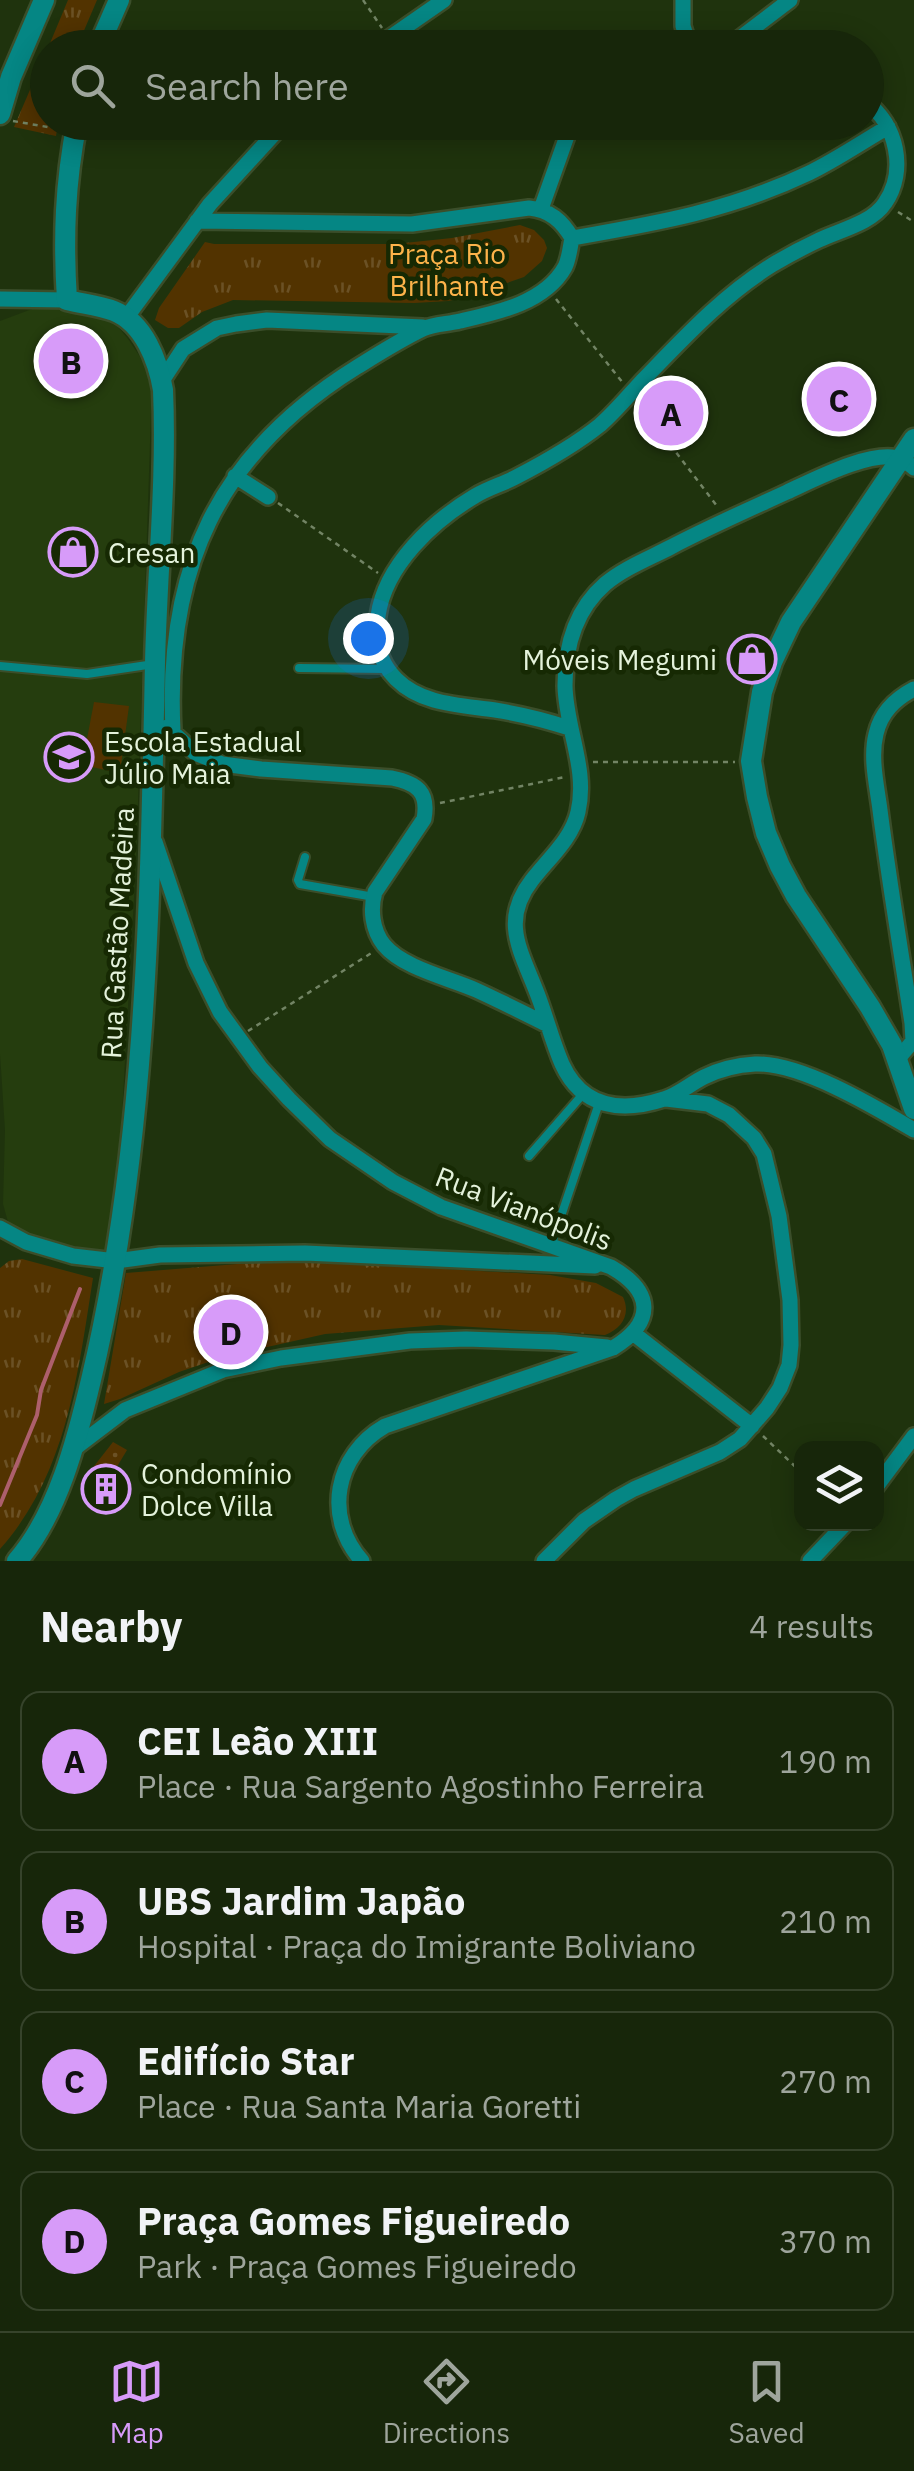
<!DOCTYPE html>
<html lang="en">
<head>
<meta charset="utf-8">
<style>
	body { margin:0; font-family:"IBM Plex Sans",sans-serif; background:#243218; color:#f1f3f6 }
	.controls { position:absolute; right:30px; bottom:30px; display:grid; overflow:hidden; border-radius:20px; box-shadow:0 5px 25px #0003 }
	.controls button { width:90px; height:90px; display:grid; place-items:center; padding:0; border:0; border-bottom:2px solid #36432b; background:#17260a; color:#f1f3f6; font:50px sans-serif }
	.you { position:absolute; left:368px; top:638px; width:35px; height:35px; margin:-25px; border:8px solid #fff; border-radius:50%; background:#1a73e8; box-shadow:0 0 0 15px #1a73e833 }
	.badge { display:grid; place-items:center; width:65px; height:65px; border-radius:50%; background:#d79bf9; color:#111; font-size:32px; font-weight:700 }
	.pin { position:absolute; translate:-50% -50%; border:5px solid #fff; box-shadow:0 2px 10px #0006 }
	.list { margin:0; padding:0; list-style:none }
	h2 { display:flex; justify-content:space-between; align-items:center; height:130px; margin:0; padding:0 40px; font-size:42px }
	h2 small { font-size:32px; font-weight:400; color:#9ea59c }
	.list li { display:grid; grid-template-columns:65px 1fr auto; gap:30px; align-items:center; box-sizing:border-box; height:140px; margin:0 20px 20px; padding:0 20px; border:2px solid #36432b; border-radius:20px }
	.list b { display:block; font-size:38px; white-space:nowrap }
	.list p { margin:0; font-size:32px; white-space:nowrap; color:#9ea59c }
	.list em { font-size:32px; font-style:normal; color:#9ea59c }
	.icon { flex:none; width:55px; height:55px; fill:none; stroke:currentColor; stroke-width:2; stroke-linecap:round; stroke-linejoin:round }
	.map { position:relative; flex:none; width:914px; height:1561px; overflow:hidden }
	.search { position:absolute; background:#17260a; box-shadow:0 5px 25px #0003; left:30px; right:30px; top:30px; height:110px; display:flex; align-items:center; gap:25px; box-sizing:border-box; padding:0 35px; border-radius:55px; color:#9ea59c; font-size:38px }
	.sheet { height:770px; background:#17260a }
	nav { display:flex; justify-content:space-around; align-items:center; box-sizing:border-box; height:140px; border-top:2px solid #36432b; background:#17260a; font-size:28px; color:#9ea59c }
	nav a { display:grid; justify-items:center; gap:5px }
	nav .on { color:#d79bf9 }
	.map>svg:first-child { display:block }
</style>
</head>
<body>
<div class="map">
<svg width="914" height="1561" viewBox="0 0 914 1561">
	<defs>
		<pattern id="park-tufts" width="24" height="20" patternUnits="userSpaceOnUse" patternTransform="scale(2.5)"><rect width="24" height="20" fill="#523300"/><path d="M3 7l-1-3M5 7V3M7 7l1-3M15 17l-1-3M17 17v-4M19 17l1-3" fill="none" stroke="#6b5125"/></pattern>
		<pattern id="garden-dots" width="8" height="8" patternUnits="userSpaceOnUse" patternTransform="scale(2.5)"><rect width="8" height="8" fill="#523300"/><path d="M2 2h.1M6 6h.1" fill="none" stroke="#6b5125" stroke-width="1.8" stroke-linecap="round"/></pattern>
	</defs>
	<rect width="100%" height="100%" fill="#1f330d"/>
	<path fill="#253d0e" d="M 32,309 L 60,309 L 105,319 L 118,327 L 128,339 L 147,367 L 152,383 L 136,862 L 121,1133 L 109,1241 L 106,1249 L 97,1252 L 34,1237 L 8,1222 L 3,1204 L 5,1130 L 0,1054 L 0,321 Z"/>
	<path fill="#523300" d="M 94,702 L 129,706 L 120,773 L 82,765 Z"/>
	<path fill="url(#park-tufts)" d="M 68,0 L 97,0 L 77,47 L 48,48 Z
		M 48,48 L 48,122 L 58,123 L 56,136 L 14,127 Z
		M 520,225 L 534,230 L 544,240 L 547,248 L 542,261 L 524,277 L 467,297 L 448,301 L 414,303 L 233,300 L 202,312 L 179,328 L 168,328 L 155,320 L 159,308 L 205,242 L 214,244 L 395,244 L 452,238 Z
		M 22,1259 L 93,1278 C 78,1373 67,1474 0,1549 L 0,1268 L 9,1261 Z
		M 263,1262 L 340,1263 L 550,1275 L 596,1283 L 623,1297 C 631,1314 622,1329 605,1335 L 439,1325 L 325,1334 L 223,1357 L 179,1372 L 120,1399 L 104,1404 L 126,1273 Z"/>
	<path fill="url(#garden-dots)" d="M 113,1442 L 127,1450 L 100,1495 L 80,1484 Z"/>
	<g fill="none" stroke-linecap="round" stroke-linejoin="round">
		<path stroke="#ad5f6c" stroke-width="4" d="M 0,1505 L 37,1415 L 41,1390 L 80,1289"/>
		<g stroke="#3b4e2a" stroke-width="12">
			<path id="service" d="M 0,666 L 87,674 L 154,664
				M 299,668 L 387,669
				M 305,857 L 298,880 L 300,884 L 374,897
				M 529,1156 L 583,1094
				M 551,1246 L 599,1103"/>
		</g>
		<g stroke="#3b4e2a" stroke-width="20">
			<path id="minor" d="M 683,0 L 683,26 L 690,48
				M 375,48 L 444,0
				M 727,48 L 790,0
				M 541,209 L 572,122
				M 572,238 C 658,223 729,211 809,173 C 836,160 862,142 888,127
				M 0,299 L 67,300
				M 126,318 L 210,204 L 285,122
				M 162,381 L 183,349 L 217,328 L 236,324 L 267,320 L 423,327
				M 914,468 C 910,465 906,461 901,459 C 874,448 813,480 787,492 C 748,510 709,527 671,547 C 650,558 624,568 605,584 C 575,610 565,648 565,686 C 566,729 588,769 578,812 C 572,839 548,859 532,880 C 500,921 521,951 537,993 C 546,1016 552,1041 562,1064 C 582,1108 621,1113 664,1099 C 678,1095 690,1084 704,1077 C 718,1070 738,1065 755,1064 C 800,1062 875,1107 914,1130
				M 235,476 L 268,497
				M 167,727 L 195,753 L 222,764 L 261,769 L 392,778 C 417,783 429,792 424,819 L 375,892 C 370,909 372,930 384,945 C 403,968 449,978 476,990 C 500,1001 524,1013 548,1025
				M 569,728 C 545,720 520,714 495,710 C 461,705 422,705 396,679 C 379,662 374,639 378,616 C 385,565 433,521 475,496 C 488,488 503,484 516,477 C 545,462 575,445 600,425 C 615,412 629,395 642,381 C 683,339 722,296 772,265 C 787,256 804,247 819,240 C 840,230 872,223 885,203 C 907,171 897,124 866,102
				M 173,731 C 165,569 217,454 357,367 C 378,354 400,340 423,329 C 434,324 448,324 460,321 C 496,313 545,303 565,267 C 569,259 570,248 572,238 C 562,221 550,210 529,208 L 412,224 L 197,221
				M 155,842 L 196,963 L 220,1012 L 260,1067 L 289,1099 L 330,1139 L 393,1182 L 441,1207 L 611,1267 C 653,1291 656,1322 613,1348 L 385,1426 C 335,1455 323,1517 362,1561
				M 897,1060 L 913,1041 L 912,1023 C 901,952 889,881 880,810 C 877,786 870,758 876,734 C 881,712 895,699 914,689
				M 0,1228 L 26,1242 L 73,1256 L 116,1261 L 160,1255 L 305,1253 L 595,1266
				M 633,1333 L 752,1426
				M 75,1448 L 125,1410 L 223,1370 L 281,1358 L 410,1341 L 466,1339 L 554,1342 L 607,1347
				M 876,1487 L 914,1436
				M 544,1561 L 584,1521 L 616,1499 L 634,1489 L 720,1452 L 740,1439 L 767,1408 L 780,1388 L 789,1365 L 791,1345 L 790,1300 L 779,1216 L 764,1154 L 754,1138 L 729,1115 L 708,1104 L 666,1099
				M 810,1561 L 845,1524"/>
		</g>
		<g stroke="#3b4e2a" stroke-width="25">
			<path id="tertiary" d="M 98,48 L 119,0
				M 0,114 L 11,77 L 44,0
				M 914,439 L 791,622 L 772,662 L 762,692 L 751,761 L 757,797 L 766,833 L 780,866 L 796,896 L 870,1007 L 892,1045 L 914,1109
				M 17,1561 C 58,1514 77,1439 91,1380 C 147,1146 150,903 155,663 C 157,574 167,479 163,390 C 158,361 144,323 114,311 C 99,305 83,304 67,300 C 63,238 65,183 77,122"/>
		</g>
		<path stroke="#728464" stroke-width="2.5" stroke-dasharray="5 5" stroke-linecap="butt" d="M 363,0 L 382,28
			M 13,121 L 59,129
			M 898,212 L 914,222
			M 556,299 L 623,383
			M 640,405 L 717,506
			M 278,503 L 378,573
			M 593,762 L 735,762
			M 440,803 L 565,777
			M 248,1031 L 373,952
			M 763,1436 L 802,1473"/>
		<use href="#service" stroke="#058684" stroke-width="8"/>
		<use href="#minor" stroke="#058684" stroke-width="15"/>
		<use href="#tertiary" stroke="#058684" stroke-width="20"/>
	</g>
	<defs>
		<g id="shop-ring" transform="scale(2.5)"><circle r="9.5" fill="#162903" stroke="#d79bf9" stroke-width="1.5"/><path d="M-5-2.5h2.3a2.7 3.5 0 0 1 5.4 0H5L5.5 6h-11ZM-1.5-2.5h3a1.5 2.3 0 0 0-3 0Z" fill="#d79bf9"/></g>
		<g id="school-ring" transform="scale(2.5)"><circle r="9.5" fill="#162903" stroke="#d79bf9" stroke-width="1.5"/><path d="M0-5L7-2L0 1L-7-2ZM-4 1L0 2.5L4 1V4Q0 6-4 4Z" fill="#d79bf9"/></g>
		<g id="building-ring" transform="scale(2.5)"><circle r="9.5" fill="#162903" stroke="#d79bf9" stroke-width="1.5"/><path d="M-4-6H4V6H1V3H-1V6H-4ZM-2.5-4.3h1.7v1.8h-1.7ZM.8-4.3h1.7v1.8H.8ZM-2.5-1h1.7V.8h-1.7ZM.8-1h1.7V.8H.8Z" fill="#d79bf9"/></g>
	</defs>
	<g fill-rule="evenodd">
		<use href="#shop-ring" x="73" y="552"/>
		<use href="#shop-ring" x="752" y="659"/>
		<use href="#school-ring" x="69" y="757"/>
		<use href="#building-ring" x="106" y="1489"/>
	</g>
	<g text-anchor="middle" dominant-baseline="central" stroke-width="9" stroke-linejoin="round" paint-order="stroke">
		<g font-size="28" fill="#fdb34a" stroke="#162903">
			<text x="447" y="253">Praça Rio<tspan x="447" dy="32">Brilhante</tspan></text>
		</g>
		<g font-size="28" fill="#e4f2db" stroke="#162903" text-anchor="start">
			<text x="108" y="552">Cresan</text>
			<text x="717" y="659" text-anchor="end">Móveis Megumi</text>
			<text x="104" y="741">Escola Estadual<tspan x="104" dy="32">Júlio Maia</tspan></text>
			<text x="141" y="1473">Condomínio<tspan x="141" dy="32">Dolce Villa</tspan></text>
		</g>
		<g font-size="28" fill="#e4f2db" stroke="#162903">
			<text transform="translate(117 933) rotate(-87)">Rua Gastão Madeira</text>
			<text transform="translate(524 1208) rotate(21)">Rua Vianópolis</text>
		</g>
	</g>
</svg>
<div class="controls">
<button><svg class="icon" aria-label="layers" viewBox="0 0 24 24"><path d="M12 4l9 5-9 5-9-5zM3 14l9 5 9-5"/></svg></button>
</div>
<div class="you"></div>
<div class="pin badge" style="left:671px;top:413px">A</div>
<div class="pin badge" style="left:71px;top:361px">B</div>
<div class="pin badge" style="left:839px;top:399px">C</div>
<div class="pin badge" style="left:231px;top:1332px">D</div>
<div class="search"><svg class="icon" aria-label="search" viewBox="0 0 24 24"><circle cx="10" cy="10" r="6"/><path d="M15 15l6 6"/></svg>Search here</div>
</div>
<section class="sheet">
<h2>Nearby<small>4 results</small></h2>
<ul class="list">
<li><span class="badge">A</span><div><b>CEI Leão XIII</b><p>Place · Rua Sargento Agostinho Ferreira</p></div><em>190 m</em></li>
<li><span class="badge">B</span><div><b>UBS Jardim Japão</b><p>Hospital · Praça do Imigrante Boliviano</p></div><em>210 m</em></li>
<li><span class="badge">C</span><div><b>Edifício Star</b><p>Place · Rua Santa Maria Goretti</p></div><em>270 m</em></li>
<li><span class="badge">D</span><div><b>Praça Gomes Figueiredo</b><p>Park · Praça Gomes Figueiredo</p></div><em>370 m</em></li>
</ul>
</section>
<nav>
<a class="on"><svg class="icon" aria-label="map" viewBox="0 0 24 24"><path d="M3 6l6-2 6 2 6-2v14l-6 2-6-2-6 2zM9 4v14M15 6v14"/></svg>Map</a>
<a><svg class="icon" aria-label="directions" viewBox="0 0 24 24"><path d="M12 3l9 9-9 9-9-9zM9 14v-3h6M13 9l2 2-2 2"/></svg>Directions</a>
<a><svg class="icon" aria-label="saved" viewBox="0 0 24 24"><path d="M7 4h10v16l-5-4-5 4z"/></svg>Saved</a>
</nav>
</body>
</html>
